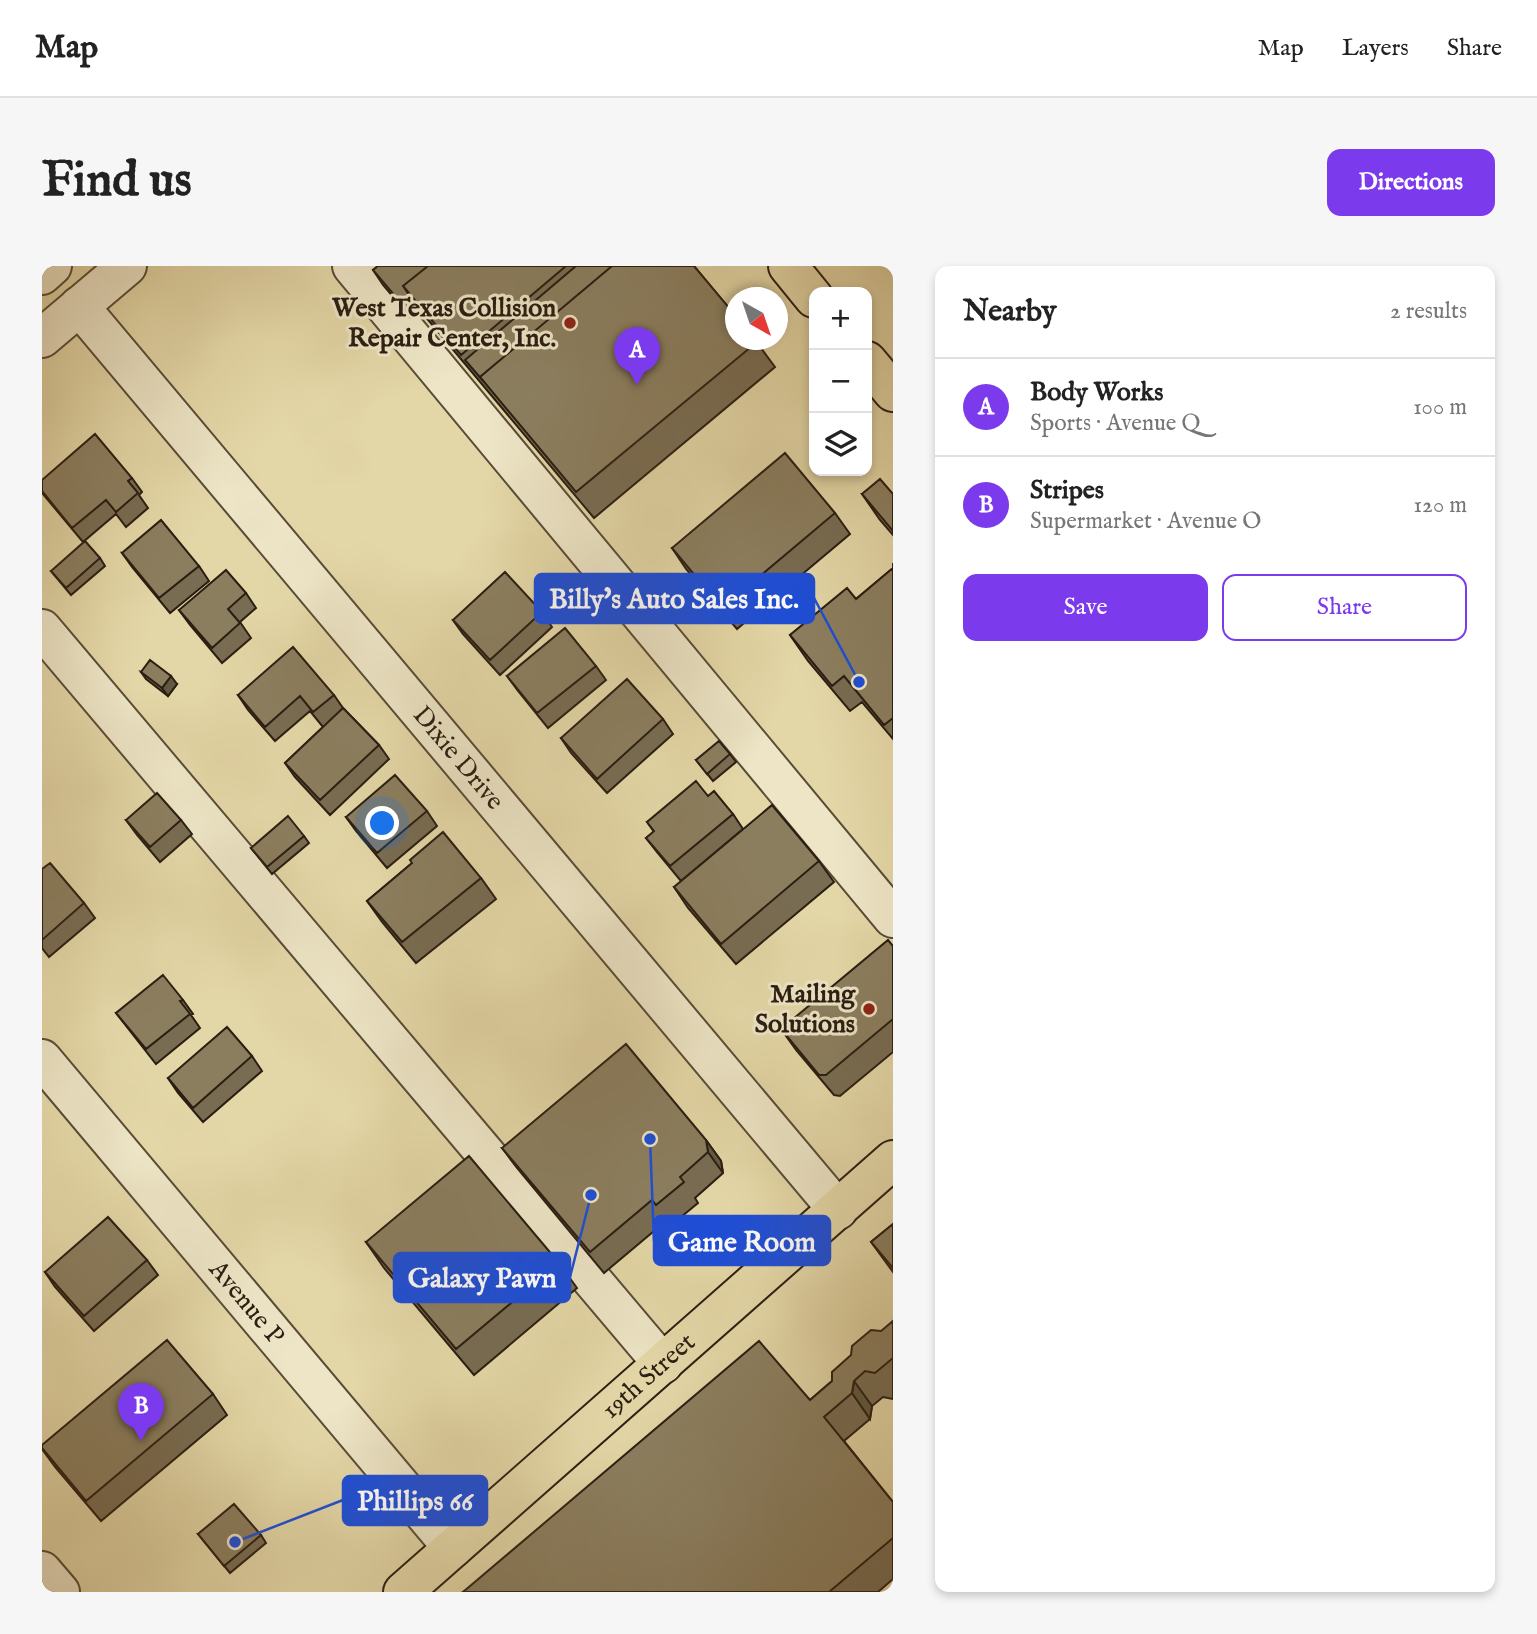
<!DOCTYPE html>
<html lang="en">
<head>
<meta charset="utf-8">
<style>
	body { margin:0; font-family:"IM FELL English",serif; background:#f6f6f6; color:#222 }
	.controls { position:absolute; right:21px; top:21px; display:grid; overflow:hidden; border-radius:14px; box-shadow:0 4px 10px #0003 }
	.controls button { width:63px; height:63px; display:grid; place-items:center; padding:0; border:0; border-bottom:2px solid #e0e0e0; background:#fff; color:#222; font:35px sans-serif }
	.compass { position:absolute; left:683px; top:21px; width:63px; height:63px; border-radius:50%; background:#fff; box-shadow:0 4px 10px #0003; rotate:140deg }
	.you { position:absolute; left:341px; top:558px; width:24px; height:24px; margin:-18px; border:5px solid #fff; border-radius:50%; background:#1a73e8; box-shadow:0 0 0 10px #1a73e833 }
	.badge { display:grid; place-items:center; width:46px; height:46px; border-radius:50%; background:#7c3aed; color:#fff; font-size:23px; font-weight:700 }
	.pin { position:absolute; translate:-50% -58px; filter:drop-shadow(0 2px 4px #0008) }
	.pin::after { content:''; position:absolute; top:37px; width:24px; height:21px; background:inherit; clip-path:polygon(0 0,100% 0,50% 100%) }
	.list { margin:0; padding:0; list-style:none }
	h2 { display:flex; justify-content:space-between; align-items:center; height:91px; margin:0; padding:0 28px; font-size:30px }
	h2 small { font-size:23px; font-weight:400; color:#767676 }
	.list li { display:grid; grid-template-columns:46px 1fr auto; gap:21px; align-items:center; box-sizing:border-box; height:98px; padding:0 28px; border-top:2px solid #e0e0e0 }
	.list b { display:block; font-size:26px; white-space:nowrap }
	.list p { margin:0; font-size:23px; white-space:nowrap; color:#767676 }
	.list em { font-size:23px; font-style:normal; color:#767676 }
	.actions { display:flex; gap:14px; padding:21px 28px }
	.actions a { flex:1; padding:16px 0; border:2px solid #7c3aed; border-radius:14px; text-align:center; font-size:24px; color:#7c3aed }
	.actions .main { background:#7c3aed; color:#fff }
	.icon { flex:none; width:38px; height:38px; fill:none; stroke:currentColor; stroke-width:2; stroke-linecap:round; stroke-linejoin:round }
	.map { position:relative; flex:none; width:851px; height:1326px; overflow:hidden; border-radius:14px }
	header { display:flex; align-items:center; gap:42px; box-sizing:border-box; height:98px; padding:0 35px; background:#fff; border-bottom:2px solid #e0e0e0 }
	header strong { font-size:33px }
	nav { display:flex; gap:38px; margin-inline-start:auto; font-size:24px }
	.intro { display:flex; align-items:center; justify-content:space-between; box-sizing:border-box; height:168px; padding:0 42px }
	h1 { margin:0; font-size:49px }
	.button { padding:18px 32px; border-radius:14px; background:#7c3aed; color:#fff; font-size:24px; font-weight:700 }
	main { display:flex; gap:42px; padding:0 42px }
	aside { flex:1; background:#fff; border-radius:14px; box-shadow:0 4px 10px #0003 }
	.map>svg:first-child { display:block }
</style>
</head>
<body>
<header>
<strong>Map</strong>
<nav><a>Map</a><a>Layers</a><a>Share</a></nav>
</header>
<div class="intro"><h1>Find us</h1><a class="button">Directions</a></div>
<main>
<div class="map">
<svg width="851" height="1326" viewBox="0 0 851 1326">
	<rect width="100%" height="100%" fill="#e4d7a7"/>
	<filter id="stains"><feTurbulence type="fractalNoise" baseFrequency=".00286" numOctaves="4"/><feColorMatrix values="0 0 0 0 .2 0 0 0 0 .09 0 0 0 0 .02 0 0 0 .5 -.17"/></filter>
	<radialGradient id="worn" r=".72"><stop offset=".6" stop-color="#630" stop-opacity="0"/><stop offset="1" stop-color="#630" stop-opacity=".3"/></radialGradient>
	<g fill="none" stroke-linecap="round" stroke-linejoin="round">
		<g stroke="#584c37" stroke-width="42">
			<g id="minor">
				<path d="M 310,0 L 851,652"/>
				<path d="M 0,9 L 10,0"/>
				<path id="s1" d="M 37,40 L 796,944"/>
				<path d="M 0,72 L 85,0"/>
				<path d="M 0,363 L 621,1098"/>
				<path id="s2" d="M 0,793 L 411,1282"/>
				<path d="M 0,1305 L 18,1326"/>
			</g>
		</g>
		<g stroke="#2a1e12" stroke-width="42">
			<g id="major">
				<path id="s3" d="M 361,1326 L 851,894"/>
			</g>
		</g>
		<g stroke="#2a1e12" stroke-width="42">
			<path id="highway" d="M 746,0 L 772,32
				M 825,95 L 851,126"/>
		</g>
		<use href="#minor" stroke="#ede5c6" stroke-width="38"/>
		<use href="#major" stroke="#e4d7a7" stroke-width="38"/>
		<use href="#highway" stroke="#e4d7a7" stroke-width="38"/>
	</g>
	<path fill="#786c52" stroke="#2a1e12" stroke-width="2" d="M 336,0 L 652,0 L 713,74 L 733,101 L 552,252 L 377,43 L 368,51 L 341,19 L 331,4 Z
		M 90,212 L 100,226 L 97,229 L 106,242 L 84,261 L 74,248 L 41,276 L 0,227 L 0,214 Z
		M 820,228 L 851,228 L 851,269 L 838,254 Z
		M 793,247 L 808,268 L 695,363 L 644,303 L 630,282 Z
		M 80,287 L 157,300 L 167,315 L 128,347 L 90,301 Z
		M 58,292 L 63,300 L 29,329 L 9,305 Z
		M 851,297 L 851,473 L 820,436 L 808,445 L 766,395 L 748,369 L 814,333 L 851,302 Z
		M 204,327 L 214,342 L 198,356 L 209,372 L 180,397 L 148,359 L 137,344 Z
		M 500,346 L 510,361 L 458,409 L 421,368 L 411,354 Z
		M 554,400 L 564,414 L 506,462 L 476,425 L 465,410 Z
		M 99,406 L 135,418 L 126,430 L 104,413 Z
		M 196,429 L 292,429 L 301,442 L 337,479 L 347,493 L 288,549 L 253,511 L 243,497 L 281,461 L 268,445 L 233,475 L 206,444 Z
		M 621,453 L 631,468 L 565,527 L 529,487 L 519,472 Z
		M 688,488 L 694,496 L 671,515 L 654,494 Z
		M 666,530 L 691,548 L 701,563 L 639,615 L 615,586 L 604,572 L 612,566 L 605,556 Z
		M 385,545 L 395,560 L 345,602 L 314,565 L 304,551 Z
		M 84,554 L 139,554 L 150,568 L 118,596 L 95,569 Z
		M 262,570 L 267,577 L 230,608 L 209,582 Z
		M 777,595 L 792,616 L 694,698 L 646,642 L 632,621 Z
		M 370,597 L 439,612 L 454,633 L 374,697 L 340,656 L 325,635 Z
		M 0,603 L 42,637 L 53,652 L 7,691 L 0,682 Z
		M 851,680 L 851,786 L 798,830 L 792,829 L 754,784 L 739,763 Z
		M 141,734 L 151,748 L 149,749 L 158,762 L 114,798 L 74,747 Z
		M 210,790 L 220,805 L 161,856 L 136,827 L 126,812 Z
		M 664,874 L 679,895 L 681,907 L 653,932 L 656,937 L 628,960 L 624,955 L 562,1007 L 475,902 L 460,882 Z
		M 851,958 L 851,1006 L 829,976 Z
		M 324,976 L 517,997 L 535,1022 L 432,1109 L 342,1002 Z
		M 105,994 L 116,1009 L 52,1065 L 13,1021 L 3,1006 Z
		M 851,1055 L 851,1133 L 841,1131 L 830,1140 L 828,1153 L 802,1175 L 851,1236 L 851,1313 L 836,1326 L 421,1326 L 768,1134 L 790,1115 Z
		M 171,1128 L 185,1149 L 59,1255 L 13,1201 L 0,1183 Z
		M 156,1268 L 219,1269 L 224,1277 L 188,1307 Z"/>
	<path fill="#615842" stroke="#2a1e12" stroke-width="2" d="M 129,410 L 135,418 L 126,430 L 120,422 Z
		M 664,874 L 679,895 L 681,907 L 666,886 Z
		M 812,1115 L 830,1140 L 828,1153 L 810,1127 Z"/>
	<path fill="#8b7e5f" stroke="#2a1e12" stroke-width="2" d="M 336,0 L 386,0 L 361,20 L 367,29 L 358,36 L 331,4 Z
		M 386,0 L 524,0 L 419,89 L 361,20 Z
		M 534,0 L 570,0 L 438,111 L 442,116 L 423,94 Z
		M 570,0 L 652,0 L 694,50 L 694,74 L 713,74 L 715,76 L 534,226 L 438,111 Z
		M 53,168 L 90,212 L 86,215 L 96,227 L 74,246 L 64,234 L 30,262 L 0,225 L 0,214 Z
		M 743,187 L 793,247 L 680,342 L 630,282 Z
		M 838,213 L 851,228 L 851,265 L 820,228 Z
		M 119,254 L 157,300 L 117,332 L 80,287 Z
		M 43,275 L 58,292 L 24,322 L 9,305 Z
		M 851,297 L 851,452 L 842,459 L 802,410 L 790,420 L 748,369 L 805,322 L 814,333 L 851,302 Z
		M 184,304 L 204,327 L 186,343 L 198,357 L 170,382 L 137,344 Z
		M 463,306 L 500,346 L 448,394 L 411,354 Z
		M 523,362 L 554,400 L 495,447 L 465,410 Z
		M 251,381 L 292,429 L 271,446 L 258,430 L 223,461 L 196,429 Z
		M 108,394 L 129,410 L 120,422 L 99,406 Z
		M 585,413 L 621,453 L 555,513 L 519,472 Z
		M 301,442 L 337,479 L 278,534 L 243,497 Z
		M 677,475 L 688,488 L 665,508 L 654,494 Z
		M 353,509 L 385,545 L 335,587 L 304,551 Z
		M 654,515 L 666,530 L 672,525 L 691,548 L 628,600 L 604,572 L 612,565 L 605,556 Z
		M 115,527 L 139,554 L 108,581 L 84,554 Z
		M 730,539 L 777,595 L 679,678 L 632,621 Z
		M 246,550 L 262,570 L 225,601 L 209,582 Z
		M 401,566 L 439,612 L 360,676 L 325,635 L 370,597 L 368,594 Z
		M 8,597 L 42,637 L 0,674 L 0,603 Z
		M 846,674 L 851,680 L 851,753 L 784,809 L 777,809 L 739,763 Z
		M 121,709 L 141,734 L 138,735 L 148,748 L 104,783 L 74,747 Z
		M 185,761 L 210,790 L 151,842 L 126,812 Z
		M 584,778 L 664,874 L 666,886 L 638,911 L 642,916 L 614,939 L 610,934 L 548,986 L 460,882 Z
		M 427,890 L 517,997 L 414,1083 L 324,976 Z
		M 66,951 L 105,994 L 42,1050 L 3,1006 Z
		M 851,958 L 851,1002 L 829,976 Z
		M 851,1055 L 851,1092 L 833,1107 L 823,1105 L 812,1115 L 810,1127 L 782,1151 L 851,1236 L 851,1272 L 787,1326 L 421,1326 L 717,1075 L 768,1134 L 790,1115 L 790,1106 L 809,1089 L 810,1080 L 829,1064 L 839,1065 Z
		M 125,1074 L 171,1128 L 44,1235 L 0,1182 L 0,1179 Z
		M 192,1238 L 219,1269 L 182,1300 L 156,1268 Z"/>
	<g fill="#8f2418" stroke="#ede5c6" stroke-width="2.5">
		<circle cx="528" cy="57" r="7"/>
		<circle cx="827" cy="743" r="7"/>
	</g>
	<g text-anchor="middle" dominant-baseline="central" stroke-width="6" stroke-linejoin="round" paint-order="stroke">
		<g font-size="26" font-weight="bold" fill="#2a1e12" stroke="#ede5c6" text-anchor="end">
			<text x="514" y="42">West Texas Collision<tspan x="514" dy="30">Repair Center, Inc.</tspan></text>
			<text x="813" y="728">Mailing<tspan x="813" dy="30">Solutions</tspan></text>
		</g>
		<g font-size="26" fill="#2a1e12" stroke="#ede5c6">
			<text stroke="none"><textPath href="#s1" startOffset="590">Dixie Drive</textPath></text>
			<text stroke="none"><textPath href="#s2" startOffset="318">Avenue P</textPath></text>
			<text stroke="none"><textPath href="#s3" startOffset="327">19th Street</textPath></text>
		</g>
	</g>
	<path fill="none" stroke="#1d4ed8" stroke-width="2.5" d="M817 416L772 332M608 873L612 975M549 929L528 1011M193 1276L301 1234"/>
	<g fill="#1d4ed8" stroke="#ede5c6" stroke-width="2.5">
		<circle cx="817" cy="416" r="7"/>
		<circle cx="608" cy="873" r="7"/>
		<circle cx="549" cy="929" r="7"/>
		<circle cx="193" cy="1276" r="7"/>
	</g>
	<g fill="#1d4ed8" stroke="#1d4ed8" stroke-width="2.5">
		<rect x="493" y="308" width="279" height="49" rx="7"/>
		<rect x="612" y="950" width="176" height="49" rx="7"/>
		<rect x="352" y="987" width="176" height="49" rx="7"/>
		<rect x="301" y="1210" width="144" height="49" rx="7"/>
	</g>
	<g font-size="28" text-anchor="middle" font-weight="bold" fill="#fff">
		<text x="632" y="342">Billy's Auto Sales Inc.</text>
		<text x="700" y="985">Game Room</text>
		<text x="440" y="1021">Galaxy Pawn</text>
		<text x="373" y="1244">Phillips 66</text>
	</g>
	<rect width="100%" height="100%" filter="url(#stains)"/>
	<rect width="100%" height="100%" fill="url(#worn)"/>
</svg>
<div class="controls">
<button>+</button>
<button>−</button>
<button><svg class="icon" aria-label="layers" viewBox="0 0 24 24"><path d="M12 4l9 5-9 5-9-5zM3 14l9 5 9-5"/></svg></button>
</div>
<svg class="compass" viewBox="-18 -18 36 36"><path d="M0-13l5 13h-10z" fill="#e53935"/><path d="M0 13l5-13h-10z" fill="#767676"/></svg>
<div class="you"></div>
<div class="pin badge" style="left:595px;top:119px">A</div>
<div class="pin badge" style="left:99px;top:1175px">B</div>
</div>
<aside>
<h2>Nearby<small>2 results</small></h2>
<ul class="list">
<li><span class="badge">A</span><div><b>Body Works</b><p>Sports · Avenue Q</p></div><em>100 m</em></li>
<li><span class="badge">B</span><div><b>Stripes</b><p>Supermarket · Avenue O</p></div><em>120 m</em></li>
</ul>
<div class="actions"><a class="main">Save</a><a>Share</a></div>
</aside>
</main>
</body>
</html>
